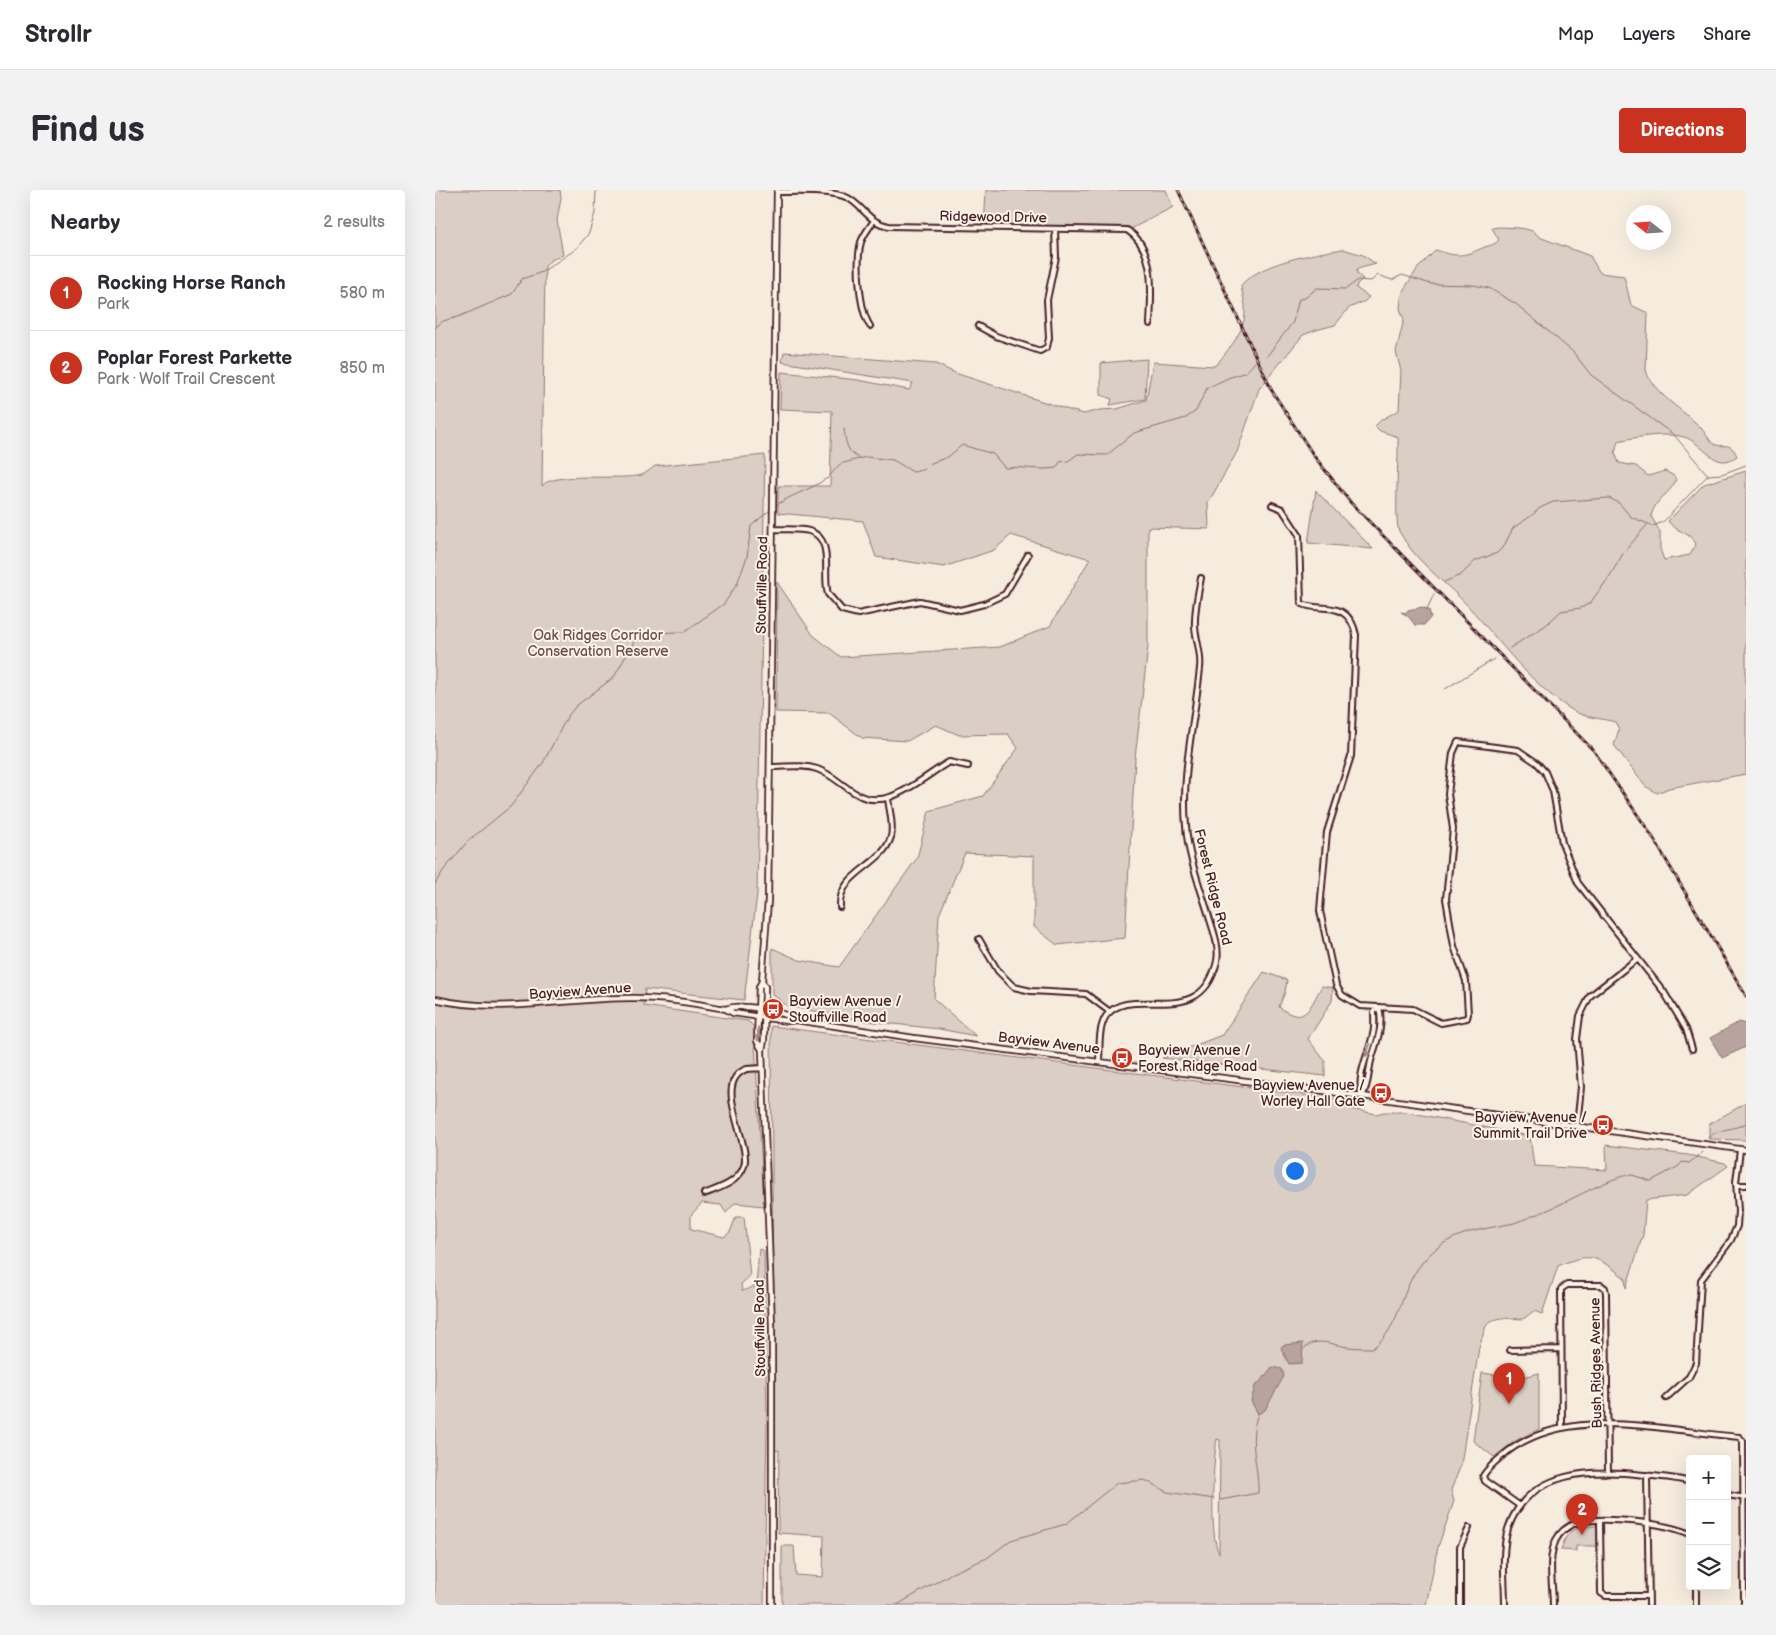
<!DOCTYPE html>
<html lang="en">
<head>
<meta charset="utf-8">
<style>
	body { margin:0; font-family:"Balsamiq Sans",sans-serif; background:#f2f2f3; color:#2b2b33 }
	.controls { position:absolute; right:15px; bottom:15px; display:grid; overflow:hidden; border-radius:5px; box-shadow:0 5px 20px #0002 }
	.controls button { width:45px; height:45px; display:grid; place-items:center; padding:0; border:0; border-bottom:1px solid #e1e1e2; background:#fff; color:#2b2b33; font:25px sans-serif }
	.compass { position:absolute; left:1191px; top:15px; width:45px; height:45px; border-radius:50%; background:#fff; box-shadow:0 5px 20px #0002; rotate:287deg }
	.you { position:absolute; left:859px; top:980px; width:18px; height:18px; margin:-12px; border:4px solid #fff; border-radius:50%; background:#1a73e8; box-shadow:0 0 0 8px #1a73e833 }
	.badge { display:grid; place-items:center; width:32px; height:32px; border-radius:50%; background:#c8321e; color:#fff; font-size:16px; font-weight:700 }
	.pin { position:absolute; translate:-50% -41px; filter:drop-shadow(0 1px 2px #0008) }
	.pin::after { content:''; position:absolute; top:26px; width:18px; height:15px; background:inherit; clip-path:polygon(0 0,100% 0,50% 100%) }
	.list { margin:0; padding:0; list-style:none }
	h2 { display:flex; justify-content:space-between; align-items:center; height:65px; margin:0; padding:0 20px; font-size:21px }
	h2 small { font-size:16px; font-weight:400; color:#7c7c81 }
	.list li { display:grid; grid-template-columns:32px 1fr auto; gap:15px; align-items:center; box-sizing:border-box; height:75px; padding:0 20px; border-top:1px solid #e1e1e2 }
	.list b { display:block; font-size:19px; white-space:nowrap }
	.list p { margin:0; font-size:16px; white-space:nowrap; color:#7c7c81 }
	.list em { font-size:16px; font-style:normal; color:#7c7c81 }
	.icon { flex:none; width:28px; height:28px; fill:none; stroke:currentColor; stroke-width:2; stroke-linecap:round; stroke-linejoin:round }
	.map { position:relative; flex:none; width:1311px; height:1415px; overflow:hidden; border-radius:5px }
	header { display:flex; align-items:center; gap:30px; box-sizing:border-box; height:70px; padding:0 25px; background:#fff; border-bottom:1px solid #e1e1e2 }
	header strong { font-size:24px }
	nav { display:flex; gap:28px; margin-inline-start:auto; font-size:18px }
	.intro { display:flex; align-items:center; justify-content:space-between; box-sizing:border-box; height:120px; padding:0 30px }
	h1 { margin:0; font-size:35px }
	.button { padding:12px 22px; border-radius:5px; background:#c8321e; color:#fff; font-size:18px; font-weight:700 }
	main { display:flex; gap:30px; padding:0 30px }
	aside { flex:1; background:#fff; border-radius:5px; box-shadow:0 5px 20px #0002 }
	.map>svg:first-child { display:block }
</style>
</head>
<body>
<header>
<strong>Strollr</strong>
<nav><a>Map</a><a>Layers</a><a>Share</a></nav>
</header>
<div class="intro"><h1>Find us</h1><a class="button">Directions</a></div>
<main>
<aside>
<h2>Nearby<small>2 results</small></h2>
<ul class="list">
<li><span class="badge">1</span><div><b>Rocking Horse Ranch</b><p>Park</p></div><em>580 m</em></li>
<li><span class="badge">2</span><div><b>Poplar Forest Parkette</b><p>Park · Wolf Trail Crescent</p></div><em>850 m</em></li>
</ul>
</aside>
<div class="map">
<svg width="1311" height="1415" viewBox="0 0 1311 1415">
	<rect width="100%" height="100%" fill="#f5ecde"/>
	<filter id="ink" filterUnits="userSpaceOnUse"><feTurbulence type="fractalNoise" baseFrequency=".02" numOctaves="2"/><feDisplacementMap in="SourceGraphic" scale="10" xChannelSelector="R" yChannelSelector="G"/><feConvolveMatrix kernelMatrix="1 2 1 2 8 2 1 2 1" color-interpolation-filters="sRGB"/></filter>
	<g filter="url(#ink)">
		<path fill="#dbcec4" stroke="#927678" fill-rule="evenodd" d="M 0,0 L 125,0 L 126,8 L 122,30 L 128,65 L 116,70 L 110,76 L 107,296 C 117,281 185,291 207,285 C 211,283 216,279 220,276 L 330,265 L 322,704 L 309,810 L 210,799 L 209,816 L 313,831 L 319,837 L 329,1016 L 300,1013 L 291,1023 L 286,1015 L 267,1013 L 256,1025 L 256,1039 L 289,1047 L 295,1042 L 301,1027 L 309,1027 L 315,1086 L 306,1094 L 307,1101 L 321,1096 L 324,1059 L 329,1061 L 332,1229 L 329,1415 L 0,1415 Z
			M 551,0 L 731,0 L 738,17 L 688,43 L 549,39 Z
			M 1064,37 C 1075,38 1098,36 1104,47 L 1155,66 L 1165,83 L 1189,86 L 1196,115 L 1213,123 L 1211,180 C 1217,203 1249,220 1266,238 C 1270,242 1273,249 1278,253 C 1287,260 1295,249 1302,266 C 1280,283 1268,252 1249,247 C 1232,242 1201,247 1183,251 L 1180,263 L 1184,273 L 1201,276 L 1213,286 L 1230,281 L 1239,286 L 1241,290 C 1234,306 1221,307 1216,326 L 1225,342 L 1225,359 L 1229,370 L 1255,365 L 1261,354 C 1254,341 1240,342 1233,331 L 1269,294 L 1311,281 L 1311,584 L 1234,598 L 1222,603 L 1210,596 L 1179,555 L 1184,539 L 1180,532 C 1167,528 1148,528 1137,520 C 1095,494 1066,452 1033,416 C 1010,391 980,372 964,341 C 959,333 964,263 963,247 L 945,241 L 940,236 L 946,230 L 964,220 L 966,181 L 961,162 L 969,129 L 965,119 L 966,108 L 969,99 L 983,78 L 1001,60 C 1024,68 1029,66 1050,57 C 1056,55 1059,55 1064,50 L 1057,38 Z
			M 908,59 L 928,65 L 941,74 L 922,79 L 922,84 L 928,89 L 922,94 L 921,98 L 934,107 L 930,111 L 914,118 L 900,135 L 881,140 L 868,145 L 824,199 L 802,262 L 773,313 L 774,339 L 713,337 L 713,457 L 700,568 L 690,748 L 622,755 L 599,737 L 599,666 L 530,663 L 504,725 L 499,809 L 541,846 L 504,839 L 431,831 L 352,816 L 337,804 L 337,758 L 364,770 L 404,777 L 482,668 L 494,621 L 548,606 L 583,558 L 573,544 L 524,545 L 501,535 L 472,551 L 427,548 L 394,523 L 341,522 L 342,392 L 378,445 L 406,467 L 565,457 L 615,436 L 655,369 L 576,345 L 559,360 L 509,377 L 441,367 L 428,331 L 343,323 L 343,296 L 395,296 L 397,221 L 345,219 L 346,182 L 423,190 L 474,200 L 478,193 L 347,172 L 349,162 L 501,174 L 520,183 L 634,220 L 649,224 L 665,220 L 682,219 L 711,210 L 718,172 L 779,176 L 782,174 C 793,160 810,141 810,122 C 811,114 807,104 806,95 C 827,72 878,64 908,59 Z
			M 712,169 L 710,209 L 675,215 L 677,209 L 666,205 L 666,173 Z
			M 881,300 L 881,301 L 938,359 L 873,353 Z
			M 829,782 L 852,790 L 850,802 L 844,817 C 871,837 874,818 887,796 L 898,798 L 897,811 L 873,849 L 890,871 L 890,886 L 727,868 L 787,845 Z
			M 336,836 L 901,909 L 901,916 L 941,924 L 949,922 L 972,922 L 1095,946 L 1099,976 L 1172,980 L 1171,955 L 1253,965 L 1290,973 L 1293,976 L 1252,1005 L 1211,1010 L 1208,1045 L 1191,1098 L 1190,1088 C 1162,1067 1157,1061 1123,1076 L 1107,1124 L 1099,1121 L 1088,1129 L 1066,1128 L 1056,1131 L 1051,1136 L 1044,1157 L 1026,1275 L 1016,1300 L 1019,1311 L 1003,1357 L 991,1415 L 347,1415 L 347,1356 L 359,1356 L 361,1385 L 388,1387 L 389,1346 L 343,1343 L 344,1260 L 339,1261 ZM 782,1249 L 785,1250 L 784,1363 C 774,1347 778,1270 782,1249 Z
			M 1311,913 L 1311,950 L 1274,949 L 1274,934 Z
			M 1047,1183 L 1085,1188 L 1104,1183 L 1104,1239 L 1080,1251 L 1059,1267 L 1038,1251 Z
			M 1162,1336 L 1162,1356 L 1141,1356 L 1141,1361 L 1126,1360 C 1132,1339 1140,1337 1162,1336 Z"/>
		<path fill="#b8a39e" stroke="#8c6e70" d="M 987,417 L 994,420 L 996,427 L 989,435 L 980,435 L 973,426 L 966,422 L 971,423 L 973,420 Z
			M 1304,832 L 1311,834 L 1311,857 L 1287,868 L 1275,848 Z
			M 868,1153 L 867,1173 L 854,1174 L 846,1158 L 848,1155 Z
			M 837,1177 L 847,1179 L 849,1186 L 830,1220 L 823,1224 L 816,1211 L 820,1196 L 826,1191 Z"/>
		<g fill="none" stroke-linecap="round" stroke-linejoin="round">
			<path stroke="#8c6e70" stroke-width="1" d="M 0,138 L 8,131 L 23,127 L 77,104 L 87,89 L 107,82 L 141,59 L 154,43 L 160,23 L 161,0
				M 832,166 L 858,132 L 864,109 L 870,108 L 882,98 L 911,99 L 923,90 L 936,91 L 943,85 L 957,90 L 967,85 L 996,94 L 1038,95 L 1054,98 L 1081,114 L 1138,162 L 1156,185 L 1239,245 L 1273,285
				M 409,239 C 411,252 411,262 424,268
				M 342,315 C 355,305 372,301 386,292 C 388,290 390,289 392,289 L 405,274 L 431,267 L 458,270 L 478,282 L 490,279 L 496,273 L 513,267 L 527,255 L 558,264 L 570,278 C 588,276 603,281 621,278 L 625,272 L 633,271 L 643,264 L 672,265 L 699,243 L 751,228 L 761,221 L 772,198 L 793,188 L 811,182 L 821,171
				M 1009,392 L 1026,385 L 1040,371 L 1062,363 L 1069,356 L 1078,338 L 1096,326 L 1105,318 L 1118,312 L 1174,308 L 1184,313 L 1196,327 L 1218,336 L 1228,332 L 1273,285 L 1287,284 L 1311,275
				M 992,419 L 999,404
				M 1075,458 L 1111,435 L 1126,421 L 1146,418 L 1155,413 L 1173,389 L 1189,362 L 1212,335
				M 1010,499 L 1059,469
				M 0,694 L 8,681 L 32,652 L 76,616 L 108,573 L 132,527 L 141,516 L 179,487 L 204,443 L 249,442 L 289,414 L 302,394 L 312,367 L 316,336 L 335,320
				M 1273,948 C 1283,937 1299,941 1311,933
				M 869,1159 C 881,1145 899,1156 914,1157 C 922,1158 930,1158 938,1158 C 968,1134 964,1100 987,1073 C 1013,1041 1042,1041 1079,1033 C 1088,1030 1099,1025 1108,1022 C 1135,1011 1160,995 1188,986 L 1197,985 L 1216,991 L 1244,976 L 1247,972 L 1254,973 L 1268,962
				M 785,1310 L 823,1303 C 824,1274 812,1253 823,1224
				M 462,1415 L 517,1383 L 552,1368 L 576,1350 L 631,1334 L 682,1293 L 710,1290 L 732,1302 L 779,1309"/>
			<g stroke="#4a1f2b" stroke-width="8">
				<path id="minor" d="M 342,2 C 360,2 398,0 413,8 C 429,17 434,33 454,36 L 692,40 C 722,59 716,105 715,134
					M 435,136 C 424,120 421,71 426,52 C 429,44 434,38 438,32
					M 543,136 L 561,146 L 605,161 L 612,157 L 614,148 L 612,110 L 621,67 L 620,39
					M 837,315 L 847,319 L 864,345 L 866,413 C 882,424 913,406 921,445 L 916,566 L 892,642 L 886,708 L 885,721 L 901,795 L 907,805 L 925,816 L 978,819 L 1006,833 L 1032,828 L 1033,824 L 1031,791 L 1019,756 L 1011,709 L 1018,639 L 1013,604 L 1018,563 L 1023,552 L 1083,560 L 1102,573 L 1110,582 L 1118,601 L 1127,653 L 1143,693 L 1229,802 L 1251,839 L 1257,859
					M 338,339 C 350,340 363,338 374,341 C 400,348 387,385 393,404 L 407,420 L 423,424 L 485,411 L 525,420 L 549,414 L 570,404 L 593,365
					M 336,577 C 352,577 368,574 382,579 C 408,588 422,618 455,607 C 476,600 495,583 514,572 L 533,576
					M 405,717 C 403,682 447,677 456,647 C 459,634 454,620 453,608
					M 544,749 L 563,781 L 579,797 L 596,801 L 651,804 L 675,822
					M 664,870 C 665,856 663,839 671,826 C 696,792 766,843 782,771 C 785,755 777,738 773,723 C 764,694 753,666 751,636 C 746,583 760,530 765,478 C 767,464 761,451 760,437 C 759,421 763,404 766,388
					M 927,906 C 921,885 934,864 938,844 C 940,837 939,828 939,821 L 944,817
					M 927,906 C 934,895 933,883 936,871 C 941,853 949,837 944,817
					M 1142,936 L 1146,897 L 1142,849 L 1145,826 L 1155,806 L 1202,769
					M 1301,995 L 1311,995
					M 269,1004 C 284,998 303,993 309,976 C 317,954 275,891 312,879 C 317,878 322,879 327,878
					M 1075,1160 L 1126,1159
					M 1231,1208 L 1254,1187 L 1261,1173 L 1266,1090 L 1296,1050 L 1302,1036 L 1303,1021 L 1301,992 L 1305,960
					M 1127,1237 L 1126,1099 L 1132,1095 L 1166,1095 L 1170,1098 L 1171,1103 L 1173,1283
					M 1212,1285 L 1214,1415
					M 1292,1305 L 1311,1308
					M 1085,1316 L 1050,1291 L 1048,1286 C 1052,1279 1060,1272 1066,1267 C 1128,1212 1230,1241 1304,1247 L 1308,1251 L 1309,1415
					M 1165,1332 L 1166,1403 L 1171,1406 L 1213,1406
					M 1261,1396 L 1261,1415
					M 1025,1415 L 1025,1357 L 1034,1338
					M 1070,1415 C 1070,1390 1066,1363 1073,1339 C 1093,1279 1158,1279 1209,1285 C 1224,1287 1240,1287 1255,1292
					M 1118,1415 C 1118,1396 1112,1368 1121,1350 C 1125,1342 1133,1336 1141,1333 C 1168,1325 1230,1333 1255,1344"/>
			</g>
			<g stroke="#4a1f2b" stroke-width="8">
				<path id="major" d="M 327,791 L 330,797 L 329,851 L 327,860 L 337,1136 L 337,1415
					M 0,809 C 67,825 133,807 200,808 C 231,808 261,814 291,819 L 298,823 L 352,831 L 361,830 L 479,848 L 927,906 L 1311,960
					M 291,819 C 305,813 348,821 361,830
					M 327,860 L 322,851 L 324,797 L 327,791 L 333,710 L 342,0"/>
			</g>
			<use href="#minor" stroke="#fcf5e5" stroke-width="4"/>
			<use href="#major" stroke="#fcf5e5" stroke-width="4.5"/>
			<g stroke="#4a1f2b" stroke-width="3">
				<path id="rail" d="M 743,0 L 837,201 L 879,266 L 916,313 L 1159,561 L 1217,646 L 1311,806"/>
			</g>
			<use href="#rail" stroke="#fcf5e5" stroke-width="1" stroke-dasharray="4" stroke-linecap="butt"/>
		</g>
		<defs><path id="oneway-solid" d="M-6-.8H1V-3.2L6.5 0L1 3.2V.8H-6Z" transform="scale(1.25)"/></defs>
		<g fill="#a38a88">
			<use href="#oneway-solid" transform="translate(323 844) rotate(90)"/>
			<use href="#oneway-solid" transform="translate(933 860) rotate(108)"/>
		</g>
	</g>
	<defs>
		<g id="bus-disc" transform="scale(1.125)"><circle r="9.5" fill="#c8321e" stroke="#fcf5e5"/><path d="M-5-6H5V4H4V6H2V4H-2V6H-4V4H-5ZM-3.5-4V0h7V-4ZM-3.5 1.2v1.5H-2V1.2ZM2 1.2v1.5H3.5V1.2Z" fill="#fff"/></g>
	</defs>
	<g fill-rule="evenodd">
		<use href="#bus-disc" x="338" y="819"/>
		<use href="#bus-disc" x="687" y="868"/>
		<use href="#bus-disc" x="946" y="903"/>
		<use href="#bus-disc" x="1168" y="935"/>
	</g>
	<g text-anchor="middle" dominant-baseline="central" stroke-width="4" stroke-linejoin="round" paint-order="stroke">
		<g font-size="14" fill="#4a1f2b" stroke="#fcf5e5">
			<text transform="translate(558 27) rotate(1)">Ridgewood Drive</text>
			<text transform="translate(327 395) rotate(-89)">Stouffville Road</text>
			<text transform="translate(778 697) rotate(76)">Forest Ridge Road</text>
			<text transform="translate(145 801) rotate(-4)">Bayview Avenue</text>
			<text transform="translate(614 853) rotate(7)">Bayview Avenue</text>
			<text transform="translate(325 1138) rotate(-91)">Stouffville Road</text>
			<text transform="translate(1161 1173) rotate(-91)">Bush Ridges Avenue</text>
		</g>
		<g font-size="14" fill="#6e4b51" stroke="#fcf5e5">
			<text x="163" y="445">Oak Ridges Corridor<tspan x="163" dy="16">Conservation Reserve</tspan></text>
		</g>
		<g font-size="14" fill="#4a1f2b" stroke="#fcf5e5" text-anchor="start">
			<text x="354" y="811">Bayview Avenue /<tspan x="354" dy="16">Stouffville Road</tspan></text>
			<text x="703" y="860">Bayview Avenue /<tspan x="703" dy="16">Forest Ridge Road</tspan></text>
			<text x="930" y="895" text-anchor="end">Bayview Avenue /<tspan x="930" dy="16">Worley Hall Gate</tspan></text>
			<text x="1152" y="927" text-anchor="end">Bayview Avenue /<tspan x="1152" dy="16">Summit Trail Drive</tspan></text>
		</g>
	</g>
</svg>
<div class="controls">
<button>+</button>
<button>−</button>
<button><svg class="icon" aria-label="layers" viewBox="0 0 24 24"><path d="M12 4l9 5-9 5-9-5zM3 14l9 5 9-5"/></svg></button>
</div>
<svg class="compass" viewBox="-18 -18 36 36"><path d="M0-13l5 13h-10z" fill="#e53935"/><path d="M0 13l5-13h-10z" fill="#7c7c81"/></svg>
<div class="you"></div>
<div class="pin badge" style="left:1074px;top:1214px">1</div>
<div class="pin badge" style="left:1147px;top:1345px">2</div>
</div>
</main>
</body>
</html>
